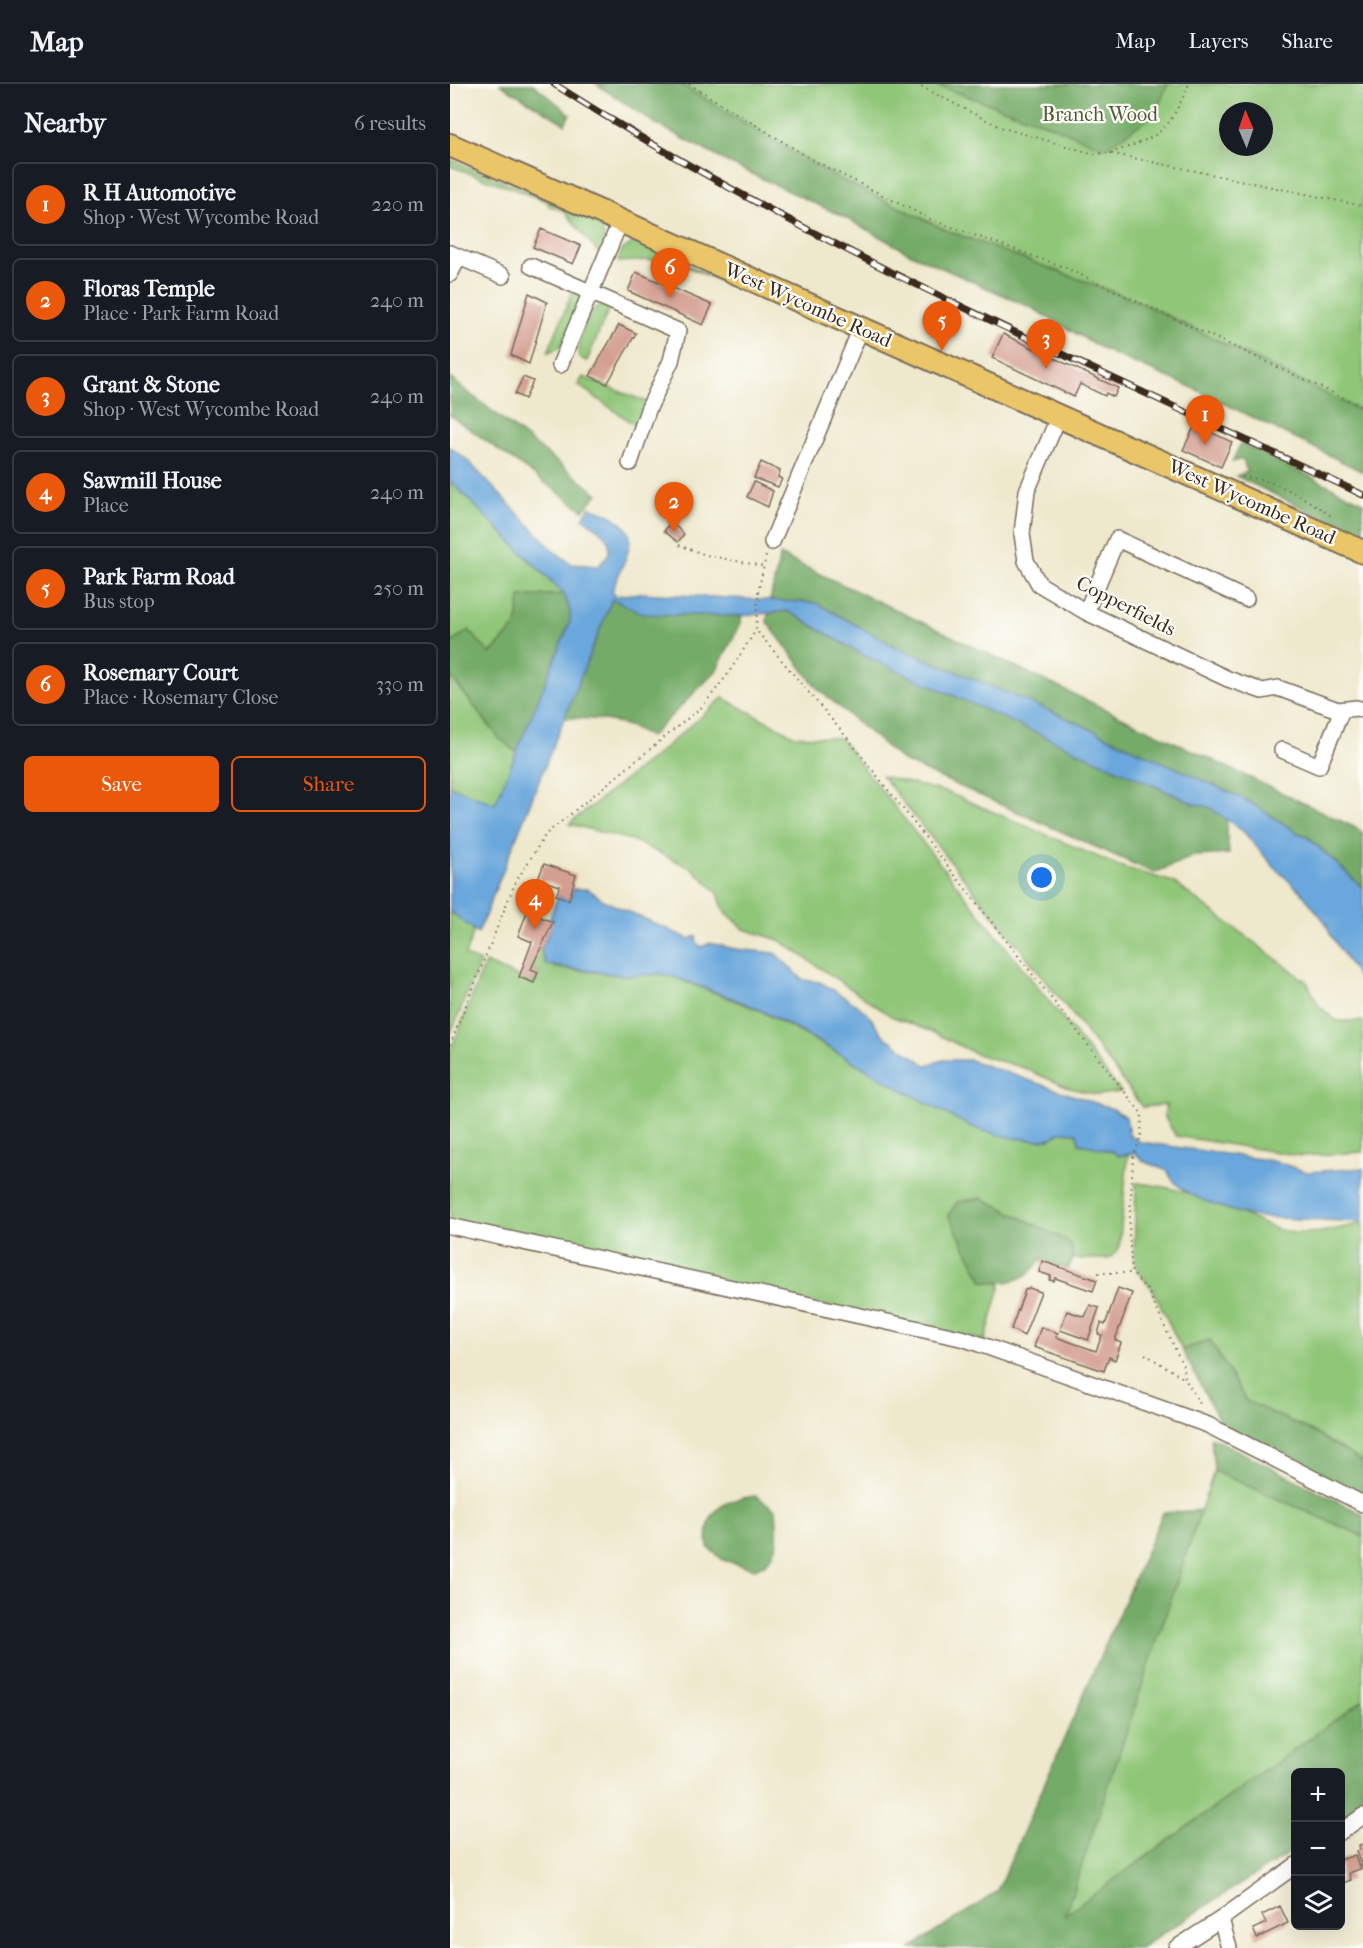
<!DOCTYPE html>
<html lang="en">
<head>
<meta charset="utf-8">
<style>
	body { margin:0; font-family:"IM FELL French Canon",serif; background:#242831; color:#f1f3f6 }
	.controls { position:absolute; right:18px; bottom:18px; display:grid; overflow:hidden; border-radius:9px; box-shadow:0 6px 24px #0002 }
	.controls button { width:54px; height:54px; display:grid; place-items:center; padding:0; border:0; border-bottom:2px solid #363941; background:#171b24; color:#f1f3f6; font:30px sans-serif }
	.compass { position:absolute; left:769px; top:18px; width:54px; height:54px; border-radius:50%; background:#171b24; box-shadow:0 6px 24px #0002; rotate:358deg }
	.you { position:absolute; left:592px; top:794px; width:21px; height:21px; margin:-15px; border:4px solid #fff; border-radius:50%; background:#1a73e8; box-shadow:0 0 0 9px #1a73e833 }
	.badge { display:grid; place-items:center; width:39px; height:39px; border-radius:50%; background:#ea580c; color:#fff; font-size:20px; font-weight:700 }
	.pin { position:absolute; translate:-50% -50px; filter:drop-shadow(0 2px 3px #0008) }
	.pin::after { content:''; position:absolute; top:32px; width:21px; height:18px; background:inherit; clip-path:polygon(0 0,100% 0,50% 100%) }
	.list { margin:0; padding:0; list-style:none }
	h2 { display:flex; justify-content:space-between; align-items:center; height:78px; margin:0; padding:0 24px; font-size:26px }
	h2 small { font-size:20px; font-weight:400; color:#9ea1a6 }
	.list li { display:grid; grid-template-columns:39px 1fr auto; gap:18px; align-items:center; box-sizing:border-box; height:84px; margin:0 12px 12px; padding:0 12px; border:2px solid #363941; border-radius:9px }
	.list b { display:block; font-size:22px; white-space:nowrap }
	.list p { margin:0; font-size:20px; white-space:nowrap; color:#9ea1a6 }
	.list em { font-size:20px; font-style:normal; color:#9ea1a6 }
	.actions { display:flex; gap:12px; padding:18px 24px }
	.actions a { flex:1; padding:14px 0; border:2px solid #ea580c; border-radius:9px; text-align:center; font-size:21px; color:#ea580c }
	.actions .main { background:#ea580c; color:#fff }
	.icon { flex:none; width:33px; height:33px; fill:none; stroke:currentColor; stroke-width:2; stroke-linecap:round; stroke-linejoin:round }
	.map { position:relative; flex:none; width:913px; height:1864px; overflow:hidden }
	header { display:flex; align-items:center; gap:36px; box-sizing:border-box; height:84px; padding:0 30px; background:#171b24; border-bottom:2px solid #363941 }
	header strong { font-size:28px }
	nav { display:flex; gap:33px; margin-inline-start:auto; font-size:21px }
	main { display:flex }
	aside { flex:1; background:#171b24 }
	.map>svg:first-child { display:block }
</style>
</head>
<body>
<header>
<strong>Map</strong>
<nav><a>Map</a><a>Layers</a><a>Share</a></nav>
</header>
<main>
<aside>
<h2>Nearby<small>6 results</small></h2>
<ul class="list">
<li><span class="badge">1</span><div><b>R H Automotive</b><p>Shop · West Wycombe Road</p></div><em>220 m</em></li>
<li><span class="badge">2</span><div><b>Floras Temple</b><p>Place · Park Farm Road</p></div><em>240 m</em></li>
<li><span class="badge">3</span><div><b>Grant &amp; Stone</b><p>Shop · West Wycombe Road</p></div><em>240 m</em></li>
<li><span class="badge">4</span><div><b>Sawmill House</b><p>Place</p></div><em>240 m</em></li>
<li><span class="badge">5</span><div><b>Park Farm Road</b><p>Bus stop</p></div><em>250 m</em></li>
<li><span class="badge">6</span><div><b>Rosemary Court</b><p>Place · Rosemary Close</p></div><em>330 m</em></li>
</ul>
<div class="actions"><a class="main">Save</a><a>Share</a></div>
</aside>
<div class="map">
<svg width="913" height="1864" viewBox="0 0 913 1864">
	<rect width="100%" height="100%" fill="#fdfcf7"/>
	<filter id="ink" filterUnits="userSpaceOnUse"><feTurbulence type="fractalNoise" baseFrequency=".0167" numOctaves="2"/><feDisplacementMap in="SourceGraphic" scale="12" xChannelSelector="R" yChannelSelector="G"/><feConvolveMatrix kernelMatrix="1 2 1 2 8 2 1 2 1" color-interpolation-filters="sRGB"/></filter>
	<filter id="wash" filterUnits="userSpaceOnUse"><feTurbulence type="fractalNoise" baseFrequency=".008" numOctaves="4" result="noise"/><feDisplacementMap in="SourceGraphic" scale="24" xChannelSelector="R" yChannelSelector="G"/><feGaussianBlur stdDeviation="1.35" result="paint"/><feColorMatrix in="noise" values="0 0 0 0 0 0 0 0 0 0 0 0 0 0 0 0 0 1.4 0 .05"/><feComposite in="paint" operator="in"/></filter>
	<g filter="url(#wash)">
		<rect width="100%" height="100%" fill="#eee8cc"/>
		<path fill="#90c678" stroke="#66784b" stroke-width="1.5" fill-rule="evenodd" d="M 230,0 L 483,0 L 594,39 L 704,31 L 718,0 L 913,0 L 913,328 L 685,216 L 496,146 L 380,90 ZM 778,27 L 814,27 L 814,63 L 778,63 Z
			M 0,75 L 138,132 L 152,142 L 155,161 L 150,171 L 114,127 L 98,121 L 99,118 L 0,82 Z
			M 184,158 L 196,160 L 279,201 L 219,175 L 168,178 L 172,166 Z
			M 123,207 L 130,211 L 132,219 L 110,264 L 98,268 Z
			M 160,222 L 137,277 L 130,274 C 124,264 136,231 145,224 C 149,221 154,222 160,222 Z
			M 133,293 L 199,319 L 188,343 L 128,301 Z
			M 0,397 L 114,510 L 70,513 L 67,541 L 39,570 L 19,546 L 0,560 Z
			M 0,592 L 49,654 L 68,669 L 45,720 L 0,702 Z
			M 273,614 L 345,652 L 390,654 L 671,1008 L 648,1011 L 616,1003 L 574,984 L 526,970 L 485,949 L 441,932 L 329,856 L 294,845 L 273,825 L 268,809 L 243,785 L 184,757 L 119,740 L 205,672 Z
			M 432,692 L 499,709 L 669,782 L 723,798 L 857,898 L 869,922 L 887,937 L 913,937 L 913,1068 L 851,1072 L 726,1052 L 714,1032 L 716,1021 L 692,1023 L 630,940 Z
			M 0,827 L 24,846 L 15,872 L 30,878 L 0,952 Z
			M 90,861 L 93,862 L 91,867 L 105,884 L 178,892 L 210,890 L 224,893 L 311,927 L 492,1026 L 589,1055 L 600,1055 L 609,1048 L 627,1049 L 629,1059 L 664,1068 L 669,1072 L 678,1069 L 669,1165 L 659,1175 L 623,1175 L 621,1159 L 532,1114 L 533,1197 L 551,1200 L 535,1257 L 0,1139 L 0,968 L 35,879 L 84,899 L 90,888 L 81,885 Z
			M 686,1099 C 724,1102 758,1114 792,1130 C 810,1138 824,1146 844,1149 C 867,1151 891,1144 913,1139 L 913,1378 L 860,1346 L 796,1317 L 760,1256 L 732,1266 L 702,1204 L 688,1188 L 684,1177 Z
			M 764,1387 L 913,1452 L 913,1616 L 614,1832 Z"/>
		<path fill="#74ab68" stroke="#586a43" stroke-width="1.5" d="M 50,0 L 83,0 L 120,30 L 115,40 Z
			M 146,0 L 230,0 L 380,90 L 496,146 L 685,216 L 913,328 L 913,388 L 743,304 L 658,268 L 582,224 L 463,171 L 394,133 L 281,80 L 203,38 Z
			M 483,0 L 718,0 L 704,31 L 655,64 L 594,39 Z
			M 0,294 L 148,410 L 133,426 L 0,331 Z
			M 791,359 L 913,418 L 913,453 L 786,392 L 797,388 L 793,375 L 782,378 Z
			M 330,471 L 906,744 L 913,749 L 913,804 L 857,752 L 848,749 L 798,717 L 612,632 L 444,562 L 366,519 L 320,517 Z
			M 114,510 L 120,527 L 120,537 L 68,669 L 49,654 L 0,591 L 0,560 L 19,546 L 40,570 L 67,541 L 70,513 Z
			M 162,515 L 194,530 L 291,532 L 291,539 L 266,587 L 200,653 C 174,635 144,634 114,634 Z
			M 338,527 L 415,572 L 745,720 L 759,723 L 776,734 L 779,770 L 744,772 L 704,789 L 453,677 L 368,605 L 317,538 L 318,529 Z
			M 532,1114 L 621,1159 L 623,1175 L 618,1185 L 590,1176 C 579,1197 555,1201 533,1197 L 498,1131 L 507,1118 Z
			M 760,1256 L 796,1317 L 860,1346 L 913,1378 L 913,1413 L 771,1340 L 732,1266 Z
			M 761,1353 L 913,1430 L 913,1452 L 764,1387 Z
			M 306,1412 L 326,1426 C 328,1451 332,1474 305,1485 L 273,1476 L 258,1463 C 253,1427 273,1415 306,1412 Z
			M 751,1426 L 615,1831 L 913,1616 L 913,1722 L 891,1737 L 890,1688 L 846,1688 L 845,1765 L 690,1864 L 461,1864 L 547,1808 L 713,1429 Z"/>
		<path fill="#6ba7dc" stroke="#53687d" stroke-width="1.5" d="M 0,363 L 16,375 L 104,467 L 122,480 L 148,482 C 174,461 151,447 133,434 L 140,423 C 199,443 180,461 162,507 L 166,512 L 191,509 L 366,519 L 444,562 L 612,632 L 798,717 L 848,749 L 856,752 L 913,804 L 913,901 L 880,850 L 876,839 L 850,807 L 824,783 L 794,748 L 759,723 L 745,720 L 415,572 L 338,527 L 291,532 L 194,530 L 162,515 L 28,849 L 24,846 L 0,827 L 0,702 L 45,720 L 120,538 L 120,527 L 114,510 L 0,397 Z
			M 123,805 L 138,805 L 155,817 L 239,855 L 246,852 L 247,859 L 251,863 L 260,859 L 285,865 L 325,869 L 353,896 L 370,898 L 401,917 L 417,929 L 434,952 L 476,981 L 493,976 L 520,976 L 663,1025 L 676,1033 L 679,1051 L 690,1058 L 824,1077 L 857,1088 L 913,1084 L 913,1138 L 807,1133 C 784,1128 724,1112 718,1087 L 693,1077 L 685,1069 L 669,1072 L 664,1068 L 629,1059 L 627,1049 L 609,1048 C 598,1066 535,1049 518,1041 C 449,1007 383,963 314,928 C 285,914 254,904 224,893 L 210,890 L 178,892 L 96,881 L 91,867 L 102,838 L 99,836 L 108,812 L 119,816 Z"/>
		<g id="blocks">
			<path fill="#d49e91" d="M 91,145 L 131,162 L 123,180 L 83,163 Z
				M 186,188 L 262,221 L 253,241 L 178,207 Z
				M 79,209 L 97,218 L 79,280 L 61,271 Z
				M 169,241 L 186,249 L 157,300 L 140,292 Z
				M 553,250 L 668,304 L 664,313 L 656,309 L 655,312 L 630,300 L 624,313 L 542,274 Z
				M 73,293 L 83,297 L 75,315 L 65,310 Z
				M 745,341 L 782,358 L 771,383 L 733,366 Z
				M 311,378 L 330,387 L 328,393 L 332,395 L 328,403 L 304,394 Z
				M 304,398 L 323,407 L 318,423 L 297,413 Z
				M 221,438 L 234,450 L 228,458 L 214,447 Z
				M 94,780 L 126,791 L 119,816 L 106,811 L 110,802 L 88,795 Z
				M 77,828 L 103,838 L 81,885 L 88,888 L 84,899 L 69,893 L 82,858 L 68,852 Z
				M 592,1177 L 647,1196 L 643,1207 L 605,1194 L 604,1197 L 599,1196 L 601,1192 L 589,1188 Z
				M 579,1204 L 591,1208 L 574,1252 L 561,1245 L 575,1206 Z
				M 668,1204 L 682,1209 L 665,1256 L 671,1259 L 665,1276 L 659,1273 L 654,1287 L 584,1263 L 591,1243 L 608,1249 L 606,1253 L 646,1267 L 652,1251 L 648,1250 L 651,1239 L 655,1241 Z
				M 640,1221 L 649,1224 L 638,1256 L 610,1246 L 617,1227 L 635,1233 Z
				M 913,1760 L 913,1786 L 906,1767 L 910,1766 L 909,1761 Z
				M 905,1771 L 910,1785 L 899,1789 L 901,1796 L 890,1800 L 890,1776 Z
				M 830,1822 L 838,1839 L 807,1854 L 803,1845 L 816,1839 L 812,1831 Z"/>
		</g>
	</g>
	<g filter="url(#ink)">
		<use href="#blocks" fill-opacity="0" stroke="#7a6c5b" stroke-width="1.5"/>
		<g fill="none" stroke-linecap="round" stroke-linejoin="round">
			<g stroke="#7a6c5b" stroke-width="18">
				<path id="minor" d="M 0,169 L 53,192
					M 81,182 L 228,247 L 221,277 L 198,326 L 180,379
					M 0,190 L 9,173
					M 110,281 L 170,138
					M 609,332 L 577,407 L 572,450 L 576,477 L 589,500 L 636,528 L 778,595 L 812,607 L 828,604 L 888,626 L 907,624 L 913,626
					M 322,458 L 411,244
					M 636,528 L 667,455 L 796,515
					M 832,666 L 869,682 L 892,626
					M 0,1142 L 515,1255 L 758,1341 L 913,1420
					M 890,1748 L 913,1732
					M 771,1835 L 779,1864
					M 726,1864 L 771,1835 L 846,1781"/>
			</g>
			<g stroke="#7a6c5b" stroke-width="26">
				<path id="highway" d="M 0,61 L 913,468"/>
			</g>
			<path stroke="#7a6c5b" stroke-width="2" stroke-dasharray="1.5 4.5" stroke-linecap="butt" d="M 239,0 L 361,75 L 482,136 L 614,183 L 913,323
				M 466,0 L 550,43 L 644,70 L 659,69 L 913,122
				M 660,69 C 711,52 717,50 739,0
				M 792,393 C 827,395 855,414 884,434
				M 229,461 L 256,471 L 312,482
				M 316,472 L 308,508 L 306,546 L 399,656 L 692,1030 L 691,1052 L 683,1073 L 679,1150 L 682,1189 L 698,1207 L 734,1284 L 735,1295 L 752,1323
				M 0,961 L 65,799 L 96,750 L 253,622 L 278,590 L 306,546
				M 648,1189 L 682,1189
				M 695,1270 L 735,1295"/>
			<use href="#minor" stroke="#fff" stroke-width="15"/>
			<use href="#highway" stroke="#eac669" stroke-width="22"/>
			<g stroke="#3b2a1e" stroke-width="7">
				<path id="rail" d="M 104,0 C 359,163 640,281 913,411"/>
			</g>
			<use href="#rail" stroke="#fdfcf7" stroke-width="4.5" stroke-dasharray="14" stroke-linecap="butt"/>
		</g>
	</g>
	<g text-anchor="middle" dominant-baseline="central" stroke-width="4.5" stroke-linejoin="round" paint-order="stroke">
		<g font-size="20" fill="#545939" stroke="#fdfcf7">
			<text x="650" y="30">Branch Wood</text>
		</g>
		<g font-size="20" fill="#3b2a1e" stroke="#fdfcf7">
			<text transform="translate(358 221) rotate(24)">West Wycombe Road</text>
			<text transform="translate(802 418) rotate(24)">West Wycombe Road</text>
			<text transform="translate(676 522) rotate(27)">Copperfields</text>
		</g>
	</g>
</svg>
<div class="controls">
<button>+</button>
<button>−</button>
<button><svg class="icon" aria-label="layers" viewBox="0 0 24 24"><path d="M12 4l9 5-9 5-9-5zM3 14l9 5 9-5"/></svg></button>
</div>
<svg class="compass" viewBox="-18 -18 36 36"><path d="M0-13l5 13h-10z" fill="#e53935"/><path d="M0 13l5-13h-10z" fill="#9ea1a6"/></svg>
<div class="you"></div>
<div class="pin badge" style="left:755px;top:361px">1</div>
<div class="pin badge" style="left:224px;top:448px">2</div>
<div class="pin badge" style="left:596px;top:285px">3</div>
<div class="pin badge" style="left:85px;top:845px">4</div>
<div class="pin badge" style="left:492px;top:267px">5</div>
<div class="pin badge" style="left:220px;top:214px">6</div>
</div>
</main>
</body>
</html>
